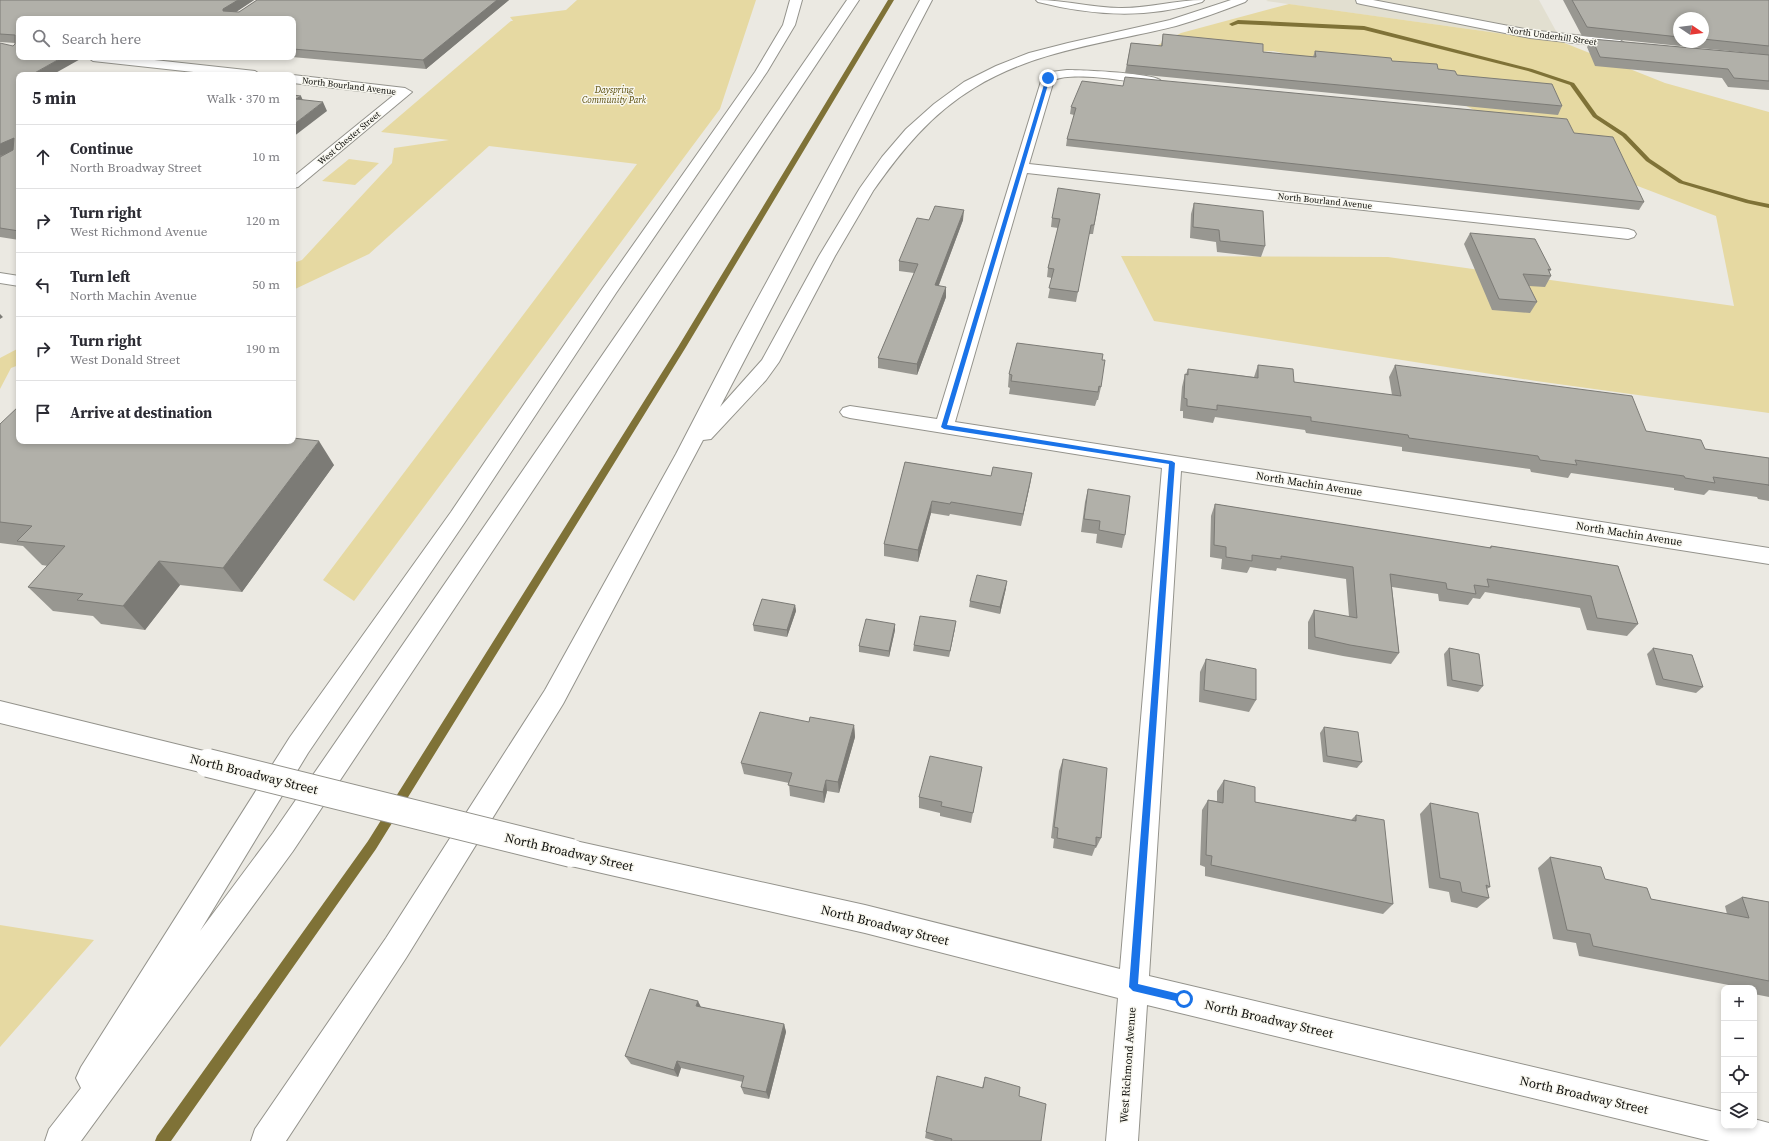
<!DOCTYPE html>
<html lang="en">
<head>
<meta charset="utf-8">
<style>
	body { margin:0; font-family:"Source Serif 4",serif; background:#f7f7f7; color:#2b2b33 }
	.controls { position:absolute; right:12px; bottom:12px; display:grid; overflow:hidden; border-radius:8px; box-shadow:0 2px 6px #0003 }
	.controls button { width:36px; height:36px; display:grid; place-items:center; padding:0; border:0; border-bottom:1px solid #e1e1e2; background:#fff; color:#2b2b33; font:20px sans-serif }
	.compass { position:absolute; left:1673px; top:12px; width:36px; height:36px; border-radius:50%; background:#fff; box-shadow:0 2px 6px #0003; rotate:103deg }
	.stop { position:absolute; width:12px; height:12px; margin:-9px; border:3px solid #1a73e8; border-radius:50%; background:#fff }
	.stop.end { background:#1a73e8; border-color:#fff; box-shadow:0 1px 4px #0008 }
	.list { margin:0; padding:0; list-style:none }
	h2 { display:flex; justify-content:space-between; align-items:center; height:52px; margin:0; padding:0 16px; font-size:17px }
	h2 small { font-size:13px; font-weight:400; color:#7c7c81 }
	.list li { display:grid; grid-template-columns:26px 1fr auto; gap:12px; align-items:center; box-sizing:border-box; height:64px; padding:0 16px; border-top:1px solid #e1e1e2 }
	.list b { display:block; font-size:15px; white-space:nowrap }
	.list p { margin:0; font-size:13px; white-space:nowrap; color:#7c7c81 }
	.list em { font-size:13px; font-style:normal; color:#7c7c81 }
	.icon { flex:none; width:22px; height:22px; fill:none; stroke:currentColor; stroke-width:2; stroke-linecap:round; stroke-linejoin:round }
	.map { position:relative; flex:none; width:1769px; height:1141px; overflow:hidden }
	.search { position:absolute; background:#fff; box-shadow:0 2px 6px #0003; left:16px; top:16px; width:280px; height:44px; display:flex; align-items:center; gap:10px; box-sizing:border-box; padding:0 14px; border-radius:8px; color:#7c7c81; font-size:15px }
	.panel { position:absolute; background:#fff; box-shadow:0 2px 6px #0003; left:16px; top:72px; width:280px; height:372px; border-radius:8px }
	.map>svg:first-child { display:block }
</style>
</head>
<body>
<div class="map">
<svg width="1769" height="1141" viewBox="0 0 1769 1141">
	<rect width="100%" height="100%" fill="#ebe9e2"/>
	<path fill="#e2dfd0" d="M 1268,0 L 1539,0 L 1562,42 L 1266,1 Z"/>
	<path fill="#e6d9a2" d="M 577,0 L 756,0 L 720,109 L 354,601 L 323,580 L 637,164 L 489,146 L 369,254 L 293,290 L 293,263 L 302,260 L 392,163 L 394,148 L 449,140 L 381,132 L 511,21 L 513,21 L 510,17 L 566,10 Z
		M 1289,4 L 1562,42 L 1665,83 L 1769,112 L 1769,413 L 1536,381 L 1154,321 L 1121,256 L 1388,257 L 1734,306 L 1716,216 L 1575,162 L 1420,82 L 1273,51 L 1133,58 L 1181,33 Z
		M 349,159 L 379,163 L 355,185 L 322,181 Z
		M 19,348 L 19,365 L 11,368 L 0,389 L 0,358 Z
		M 0,925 L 94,940 L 0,1047 Z"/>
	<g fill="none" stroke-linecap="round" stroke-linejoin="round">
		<path fill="#7f7237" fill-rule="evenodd" d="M 888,0 L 894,0 L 686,347 L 376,849 L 171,1141 L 155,1141 L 157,1136 L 368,841 L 678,347 Z
			M 1238,20 L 1364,26 L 1532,69 L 1574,83 L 1597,115 L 1626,134 L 1650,159 L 1683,181 L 1749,200 L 1769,204 L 1769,208 L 1746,203 L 1679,183 L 1646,161 L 1622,136 L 1593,117 L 1570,85 L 1528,71 L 1364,30 L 1238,24 L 1232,26 L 1229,24 Z"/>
		<g stroke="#94938c" stroke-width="2">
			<path id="street" d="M 1356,0 L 1373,0 L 1530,30 L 1620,40 L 1626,44 L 1620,48 L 1530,38 L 1361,4 L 1357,3 Z
				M 87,57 L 127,57 L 255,71 L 261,75 L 221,75 L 93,61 Z
				M 1067,70 C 1081,70 1156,73 1161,81 L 1155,85 C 1131,82 1075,71 1054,80 L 1029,164 L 1628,229 L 1634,231 L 1636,234 L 1634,237 L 1628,239 L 1027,173 L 955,422 L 1769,548 L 1769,564 L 1181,471 L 1149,976 L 1724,1112 L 1724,1126 L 1754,1126 L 1754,1119 L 1769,1123 L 1769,1141 L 1710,1141 L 1147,1005 L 1138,1141 L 1106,1141 L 1118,998 L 865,933 L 571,866 L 561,862 L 557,853 L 561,844 L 571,840 L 865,905 L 1120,969 L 1162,468 L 850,418 L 843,416 L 840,412 L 843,408 L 850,406 L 937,419 L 1042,78 L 1051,72 Z
				M 293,75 L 405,88 L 412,92 L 298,187 L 293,188 L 293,177 L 394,95 L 293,83 Z
				M 0,273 L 19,276 L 19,286 L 0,283 Z
				M 0,701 L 208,752 L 217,755 L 221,763 L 217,771 L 208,774 L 0,723 Z"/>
		</g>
		<g stroke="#94938c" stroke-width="2">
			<path id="highway" d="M 790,0 L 802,0 L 795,25 L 767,72 L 616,293 L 465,522 L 308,753 L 200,931 L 273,833 L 847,0 L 859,0 L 293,851 L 81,1141 L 45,1141 L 49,1129 L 81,1088 L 76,1078 L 81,1067 L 290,737 L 451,512 L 602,289 L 755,72 L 783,25 Z
				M 920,0 L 932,0 L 720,407 L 762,360 L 819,256 L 860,188 L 882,157 L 906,129 L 934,104 L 964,82 L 996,66 L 1029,53 L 1068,43 L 1170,20 L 1231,0 L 1247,0 L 1245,2 C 1222,11 1200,19 1176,26 C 1108,43 1035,50 974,88 C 931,114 901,151 873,191 L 835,256 L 779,362 L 766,380 L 711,439 L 703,440 L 563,704 L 406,958 L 286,1141 L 251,1141 L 255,1129 L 386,938 L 545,690 L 676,454 L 734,342 Z
				M 1036,0 C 1065,0 1093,8 1122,8 C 1150,8 1176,0 1204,0 L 1202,2 C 1147,19 1094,16 1038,2 Z"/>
		</g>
		<use href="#street" fill="#fff" fill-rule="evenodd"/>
		<use href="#highway" fill="#fff" fill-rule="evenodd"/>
		<g stroke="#94938c" stroke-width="30" stroke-linecap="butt">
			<path id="street-bridge" d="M 208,763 L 571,853"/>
		</g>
		<use href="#street-bridge" stroke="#fff" stroke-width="28"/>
	</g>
	<path fill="#989791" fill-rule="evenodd" d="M 0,0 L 254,0 L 236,12 L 239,12 L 257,0 L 509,0 L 426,69 L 292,57 L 293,57 L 293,19 L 19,19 L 19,240 L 0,237 L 0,157 L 13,46 L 15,44 L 15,43 L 0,42 Z
		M 1563,0 L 1769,0 L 1769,55 L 1582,36 ZM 1679,18 L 1703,18 L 1703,42 L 1679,42 Z
		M 1163,34 L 1263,52 L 1313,57 L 1315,51 L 1392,61 L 1438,69 L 1457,75 L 1562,106 L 1558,115 L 1125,73 L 1131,43 L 1161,46 Z
		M 1592,39 L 1769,55 L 1769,90 L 1728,87 L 1722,78 L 1595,66 L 1587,47 Z
		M 1071,107 L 1574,133 L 1644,202 L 1639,210 L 1066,146 L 1067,139 L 1074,115 L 1070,114 Z
		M 1100,194 L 1093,234 L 1089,234 L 1076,302 L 1048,298 L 1052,278 L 1047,277 L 1048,268 L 1058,228 L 1051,227 L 1052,218 Z
		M 1194,203 L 1265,246 L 1261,257 L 1217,252 L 1216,242 L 1190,238 L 1191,214 Z
		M 929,220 L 963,220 L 939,285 L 946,297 L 917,375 L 878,368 L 878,358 L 914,273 L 899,271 L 899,261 Z
		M 1470,233 L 1551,270 L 1549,272 L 1551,276 L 1545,287 L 1529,286 L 1537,302 L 1530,313 L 1492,310 L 1464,244 Z
		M 1102,360 L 1101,387 L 1098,400 L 1097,400 L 1095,406 L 1009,394 L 1010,388 L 1008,387 L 1009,374 Z
		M 1258,365 L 1294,382 L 1392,395 L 1389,377 L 1395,365 L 1646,431 L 1705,449 L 1769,458 L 1769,501 L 1758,499 L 1757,497 L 1709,490 L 1704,495 L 1674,490 L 1674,488 L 1571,473 L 1568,478 L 1531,472 L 1530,469 L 1402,451 L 1402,447 L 1306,433 L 1305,430 L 1215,417 L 1213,423 L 1183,418 L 1183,411 L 1180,411 L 1182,387 L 1185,374 L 1186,374 L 1188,369 L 1254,377 Z
		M 0,424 L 334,465 L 242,592 L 180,585 L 145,630 L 101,624 L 93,616 L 53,611 L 28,587 L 48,566 L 42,565 L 23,546 L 0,543 Z
		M 905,462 L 991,476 L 1032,473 L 1021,526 L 950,514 L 949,516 L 931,513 L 918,562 L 884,556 L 884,544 Z
		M 1088,489 L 1125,535 L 1122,548 L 1096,543 L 1097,534 L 1081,532 L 1085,502 Z
		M 1215,504 L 1489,548 L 1491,546 L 1618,566 L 1638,624 L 1627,636 L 1587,630 L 1580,608 L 1485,592 L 1480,599 L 1473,598 L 1468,605 L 1439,601 L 1438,594 L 1392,587 L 1399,653 L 1391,664 L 1343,656 L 1308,649 L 1308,622 L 1314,610 L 1349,617 L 1346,579 L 1277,568 L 1276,571 L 1250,567 L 1247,573 L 1221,569 L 1222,559 L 1210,557 L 1211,516 Z
		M 1006,588 L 1000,614 L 969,607 L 970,601 Z
		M 795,605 L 796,611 L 787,637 L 754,631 L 753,625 Z
		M 895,624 L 895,630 L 889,657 L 859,652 L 859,646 Z
		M 955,628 L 949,657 L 913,651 L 914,645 Z
		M 1449,648 L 1483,686 L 1478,692 L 1447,686 L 1444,654 Z
		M 1653,648 L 1703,687 L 1696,693 L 1656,685 L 1647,654 Z
		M 1206,659 L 1256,700 L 1249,712 L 1199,702 L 1200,672 Z
		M 809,722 L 854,725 L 855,737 L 839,793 L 827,791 L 824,803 L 790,796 L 789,783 L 744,774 L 741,763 Z
		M 1324,727 L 1362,762 L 1357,768 L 1323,762 L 1320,733 Z
		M 1063,759 L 1101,838 L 1096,848 L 1095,848 L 1092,856 L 1053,848 L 1054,839 L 1051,838 L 1059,771 Z
		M 982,767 L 971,823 L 940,816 L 940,813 L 919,808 L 919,797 Z
		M 1224,780 L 1255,802 L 1351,820 L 1356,815 L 1393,904 L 1383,914 L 1205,876 L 1205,867 L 1200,865 L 1202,810 L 1208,800 L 1217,801 L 1217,791 Z
		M 1430,803 L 1490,887 L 1487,889 L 1489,898 L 1477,908 L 1451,902 L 1449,892 L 1429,888 L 1420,814 Z
		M 1550,857 L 1651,899 L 1727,914 L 1725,906 L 1742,897 L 1769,902 L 1769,997 L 1754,994 L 1754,988 L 1744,988 L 1579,956 L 1576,943 L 1553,939 L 1538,868 Z
		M 701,1007 L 784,1024 L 786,1032 L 769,1099 L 744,1094 L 741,1087 L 743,1082 L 681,1068 L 678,1077 L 631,1064 L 625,1056 Z
		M 985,1077 L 1019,1096 L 1041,1141 L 935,1141 L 925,1138 L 926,1132 L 982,1088 Z"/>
	<path fill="#7c7b76" d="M 238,0 L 254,0 L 227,18 L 223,11 L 223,9 Z
		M 497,0 L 509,0 L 426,69 L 423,60 Z
		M 63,57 L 84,57 L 52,75 L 31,75 Z
		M 301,96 L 305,105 L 296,99 Z
		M 323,102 L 327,111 L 293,137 L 293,125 Z
		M 14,138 L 19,148 L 0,156 L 0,144 Z
		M 964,210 L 963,220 L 935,295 L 935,285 Z
		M 946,287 L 946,297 L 917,375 L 917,364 Z
		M 0,314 L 3,317 L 0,319 Z
		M 319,441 L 334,465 L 242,592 L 223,568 Z
		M 1032,473 L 1030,485 L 1021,526 L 1023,514 Z
		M 932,501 L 931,513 L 918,562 L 918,550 Z
		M 159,561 L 180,585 L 145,630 L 123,606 Z
		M 1007,581 L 1006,588 L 1000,614 L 1000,607 Z
		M 795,605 L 796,611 L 787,637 L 787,630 Z
		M 956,621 L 955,628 L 949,657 L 950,651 Z
		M 895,624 L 895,630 L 889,657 L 889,651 Z
		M 854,725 L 855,737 L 839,793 L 838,782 Z
		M 826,780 L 827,791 L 824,803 L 823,792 Z
		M 698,1001 L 702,1009 L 696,1006 Z
		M 784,1024 L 786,1032 L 769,1099 L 766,1092 Z
		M 677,1061 L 681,1068 L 678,1077 L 674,1070 Z"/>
	<path fill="#b1b0a9" stroke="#7c7b76" d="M 0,0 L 238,0 L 223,9 L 223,11 L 239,12 L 257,0 L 497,0 L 423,60 L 293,49 L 293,19 L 19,19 L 19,57 L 63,57 L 31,75 L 19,75 L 19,231 L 0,228 L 0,157 L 13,150 L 14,138 L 0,144 L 0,43 L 13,46 L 15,44 L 15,35 L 0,34 Z
		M 1572,0 L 1769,0 L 1769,46 L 1703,39 L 1703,18 L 1679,18 L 1679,37 L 1587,27 Z
		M 1163,34 L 1263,44 L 1263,52 L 1316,57 L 1315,51 L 1391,58 L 1392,61 L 1437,64 L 1438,69 L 1455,71 L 1457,75 L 1552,84 L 1562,106 L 1127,65 L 1131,43 L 1162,46 Z
		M 1592,39 L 1769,55 L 1769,81 L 1734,78 L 1728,69 L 1600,57 Z
		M 1125,77 L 1567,119 L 1574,133 L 1613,137 L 1644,202 L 1067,139 L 1076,108 L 1071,107 L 1082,81 L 1123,86 Z
		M 293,95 L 301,96 L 296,99 L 323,102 L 293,125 Z
		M 1058,188 L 1100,194 L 1094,225 L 1091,225 L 1078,292 L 1049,288 L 1054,269 L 1048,268 L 1060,219 L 1052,218 Z
		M 1194,203 L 1263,211 L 1265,246 L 1220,241 L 1219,230 L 1193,227 Z
		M 935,206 L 964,210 L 935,285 L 946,287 L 917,364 L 878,358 L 918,264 L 899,261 L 917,218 L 929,220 Z
		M 1470,233 L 1535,239 L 1551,270 L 1548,269 L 1551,276 L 1523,274 L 1537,302 L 1499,299 Z
		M 1017,343 L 1103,354 L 1102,360 L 1105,360 L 1101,387 L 1099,386 L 1098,392 L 1011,381 L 1012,375 L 1009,374 Z
		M 1258,365 L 1293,369 L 1294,382 L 1401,396 L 1395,365 L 1632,396 L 1646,431 L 1701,440 L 1705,449 L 1769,458 L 1769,486 L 1769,485 L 1713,477 L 1715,483 L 1685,478 L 1684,476 L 1575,460 L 1577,465 L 1540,460 L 1538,456 L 1409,438 L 1408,435 L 1311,421 L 1311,417 L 1217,405 L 1217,410 L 1187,406 L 1187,399 L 1184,398 L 1185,374 L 1188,375 L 1188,369 L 1258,378 Z
		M 19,406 L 19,441 L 293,441 L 293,438 L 319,441 L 223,568 L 159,561 L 123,606 L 77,600 L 83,594 L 28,587 L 65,546 L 17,541 L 32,526 L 0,522 L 0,424 Z
		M 905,462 L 991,476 L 993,467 L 1032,473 L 1023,514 L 951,502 L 950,504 L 932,501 L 918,550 L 884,544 Z
		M 1088,489 L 1130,496 L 1125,535 L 1099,530 L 1100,521 L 1084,519 Z
		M 1215,504 L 1491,548 L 1491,546 L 1618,566 L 1638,624 L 1597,618 L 1591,596 L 1487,579 L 1489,587 L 1474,585 L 1476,594 L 1447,589 L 1446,583 L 1390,574 L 1399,653 L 1350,645 L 1315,637 L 1314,610 L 1357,618 L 1353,567 L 1281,556 L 1281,559 L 1252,555 L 1252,561 L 1226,557 L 1226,547 L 1214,545 Z
		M 977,575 L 1007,581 L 1000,607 L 970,601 Z
		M 762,599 L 795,605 L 787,630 L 753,625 Z
		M 920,616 L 956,621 L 950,651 L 914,645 Z
		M 866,619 L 895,624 L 889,651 L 859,646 Z
		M 1449,648 L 1479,654 L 1483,686 L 1452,680 Z
		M 1653,648 L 1692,655 L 1703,687 L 1663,679 Z
		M 1206,659 L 1256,669 L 1256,700 L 1204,690 Z
		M 760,712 L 809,722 L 810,717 L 854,725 L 838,782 L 826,780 L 823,792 L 788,785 L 792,773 L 741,763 Z
		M 1324,727 L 1358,732 L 1362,762 L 1327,756 Z
		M 930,756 L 982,767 L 973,813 L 941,806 L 942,802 L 919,797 Z
		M 1063,759 L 1107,768 L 1101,838 L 1096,837 L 1096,846 L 1057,838 L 1058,828 L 1054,827 Z
		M 1224,780 L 1255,787 L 1255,802 L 1356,821 L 1356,815 L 1384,820 L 1393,904 L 1211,865 L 1212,856 L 1206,855 L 1208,800 L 1223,803 Z
		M 1430,803 L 1478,813 L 1490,887 L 1486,885 L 1489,898 L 1462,892 L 1460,882 L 1440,878 Z
		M 1550,857 L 1601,867 L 1605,879 L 1647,888 L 1651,899 L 1749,918 L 1742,897 L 1769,902 L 1769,981 L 1593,946 L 1590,934 L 1567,930 Z
		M 650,989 L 698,1001 L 696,1006 L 784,1024 L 766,1092 L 741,1087 L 744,1076 L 677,1061 L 674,1070 L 625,1056 Z
		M 937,1076 L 983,1088 L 985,1077 L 1020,1087 L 1019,1096 L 1046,1104 L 1041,1141 L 951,1141 L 952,1139 L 926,1132 Z"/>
	<path fill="#1a73e8" d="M 1048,77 L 1050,78 L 947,425 L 1172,461 L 1175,463 L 1138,984 L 1188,996 L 1189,999 L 1184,1003 L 1133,991 L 1129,987 L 1169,464 L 944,429 L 941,427 L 1046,78 Z"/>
	<g text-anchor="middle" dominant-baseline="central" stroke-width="3" stroke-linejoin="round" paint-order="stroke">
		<g font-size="9" fill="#0d0d0a" stroke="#f8f7ef">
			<text transform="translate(1552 36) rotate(8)">North Underhill Street</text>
			<text transform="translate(349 86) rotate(7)">North Bourland Avenue</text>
			<text transform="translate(349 138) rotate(-40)">West Chester Street</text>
			<text transform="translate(1325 201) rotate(6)">North Bourland Avenue</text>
		</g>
		<g font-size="9" font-style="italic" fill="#554803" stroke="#f8f7ef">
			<text x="614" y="90">Dayspring<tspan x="614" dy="10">Community Park</tspan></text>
		</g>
		<g font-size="11" fill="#0d0d0a" stroke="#f8f7ef">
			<text transform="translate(1309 484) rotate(9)">North Machin Avenue</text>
			<text transform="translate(1629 534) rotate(9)">North Machin Avenue</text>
			<text transform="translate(1128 1065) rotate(-86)">West Richmond Avenue</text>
		</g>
		<g font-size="13" fill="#0d0d0a" stroke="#f8f7ef">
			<text transform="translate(254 774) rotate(14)">North Broadway Street</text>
			<text transform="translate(569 852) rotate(13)">North Broadway Street</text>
			<text transform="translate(885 925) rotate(14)">North Broadway Street</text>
			<text transform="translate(1269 1019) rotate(13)">North Broadway Street</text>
			<text transform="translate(1584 1095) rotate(13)">North Broadway Street</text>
		</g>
	</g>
</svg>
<div class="controls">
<button>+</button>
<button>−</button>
<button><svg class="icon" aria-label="locate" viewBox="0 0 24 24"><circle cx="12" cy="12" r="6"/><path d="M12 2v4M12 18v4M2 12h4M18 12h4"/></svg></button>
<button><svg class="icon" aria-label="layers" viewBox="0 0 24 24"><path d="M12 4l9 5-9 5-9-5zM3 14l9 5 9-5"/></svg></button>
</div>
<svg class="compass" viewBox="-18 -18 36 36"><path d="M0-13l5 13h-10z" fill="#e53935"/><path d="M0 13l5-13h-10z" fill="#7c7c81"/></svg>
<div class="stop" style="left:1184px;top:999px"></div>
<div class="stop end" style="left:1048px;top:78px"></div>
<div class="search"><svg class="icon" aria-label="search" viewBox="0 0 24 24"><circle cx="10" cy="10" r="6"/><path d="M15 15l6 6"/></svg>Search here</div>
<section class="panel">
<h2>5 min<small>Walk · 370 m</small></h2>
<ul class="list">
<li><svg class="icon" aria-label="ahead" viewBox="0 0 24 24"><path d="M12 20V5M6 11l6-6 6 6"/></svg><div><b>Continue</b><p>North Broadway Street</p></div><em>10 m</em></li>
<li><svg class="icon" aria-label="right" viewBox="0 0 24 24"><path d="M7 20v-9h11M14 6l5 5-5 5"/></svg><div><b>Turn right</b><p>West Richmond Avenue</p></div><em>120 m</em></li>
<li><svg class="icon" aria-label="left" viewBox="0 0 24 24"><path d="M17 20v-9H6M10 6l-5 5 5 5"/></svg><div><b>Turn left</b><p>North Machin Avenue</p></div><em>50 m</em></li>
<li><svg class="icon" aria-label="right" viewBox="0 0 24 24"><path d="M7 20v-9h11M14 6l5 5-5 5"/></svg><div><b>Turn right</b><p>West Donald Street</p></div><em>190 m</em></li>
<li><svg class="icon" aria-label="arrive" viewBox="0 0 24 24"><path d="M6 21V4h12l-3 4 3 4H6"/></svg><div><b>Arrive at destination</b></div></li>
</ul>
</section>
</div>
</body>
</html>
